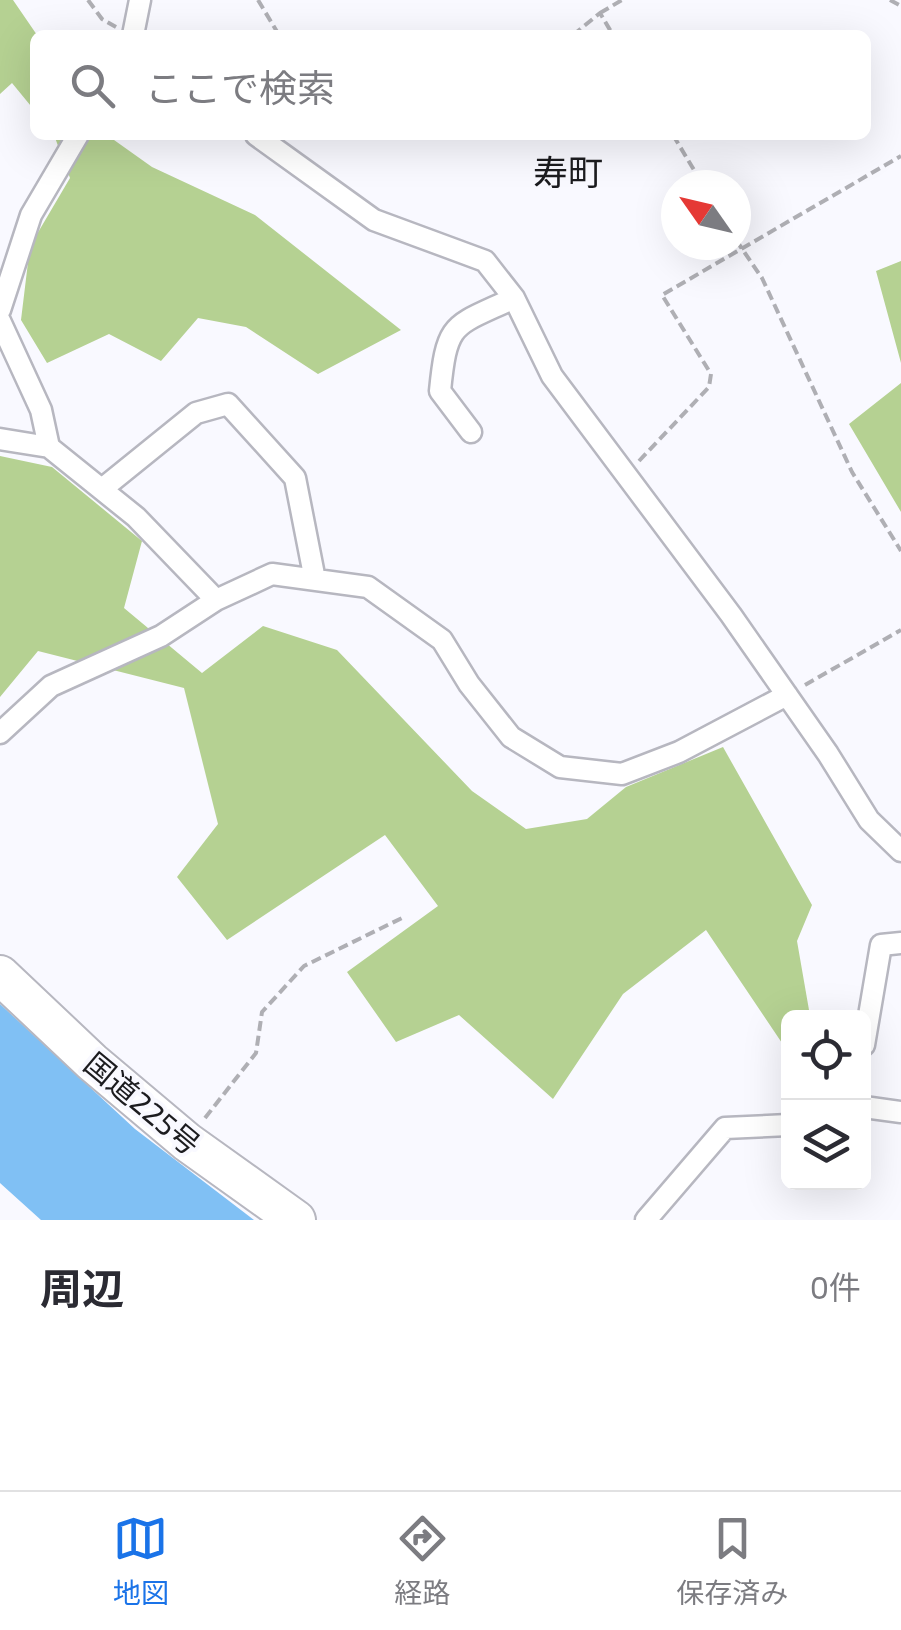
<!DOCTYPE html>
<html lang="ja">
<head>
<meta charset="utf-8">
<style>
	body { margin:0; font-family:"Exo 2","Noto Sans JP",sans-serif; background:#f7f7f7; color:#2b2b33 }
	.controls { position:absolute; right:30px; bottom:30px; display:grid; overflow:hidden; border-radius:15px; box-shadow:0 10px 40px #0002 }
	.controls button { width:90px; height:90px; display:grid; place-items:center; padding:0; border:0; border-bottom:2px solid #e1e1e2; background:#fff; color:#2b2b33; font:50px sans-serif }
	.compass { position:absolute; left:661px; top:170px; width:90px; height:90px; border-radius:50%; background:#fff; box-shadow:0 10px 40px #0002; rotate:304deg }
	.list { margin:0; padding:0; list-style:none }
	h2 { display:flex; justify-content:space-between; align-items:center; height:130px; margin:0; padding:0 40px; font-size:42px }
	h2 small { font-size:32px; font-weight:400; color:#7c7c81 }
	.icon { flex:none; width:55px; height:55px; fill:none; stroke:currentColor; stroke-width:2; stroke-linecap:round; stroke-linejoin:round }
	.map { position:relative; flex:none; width:901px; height:1220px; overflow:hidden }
	.search { position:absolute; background:#fff; box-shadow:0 10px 40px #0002; left:30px; right:30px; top:30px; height:110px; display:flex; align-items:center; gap:25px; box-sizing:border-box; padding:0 35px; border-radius:15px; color:#7c7c81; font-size:38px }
	.sheet { height:270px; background:#fff }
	nav { display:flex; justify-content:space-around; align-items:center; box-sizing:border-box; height:140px; border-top:2px solid #e1e1e2; background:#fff; font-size:28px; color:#7c7c81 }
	nav a { display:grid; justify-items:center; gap:5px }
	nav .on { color:#1a73e8 }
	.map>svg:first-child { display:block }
</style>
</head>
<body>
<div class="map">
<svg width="901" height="1220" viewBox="0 0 901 1220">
	<rect width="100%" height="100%" fill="#f9f9ff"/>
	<path fill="#b5d192" d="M 0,0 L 13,0 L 37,35 L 35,111 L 12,83 L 0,94 Z
		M 54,135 L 107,135 L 152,167 L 255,215 L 401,330 L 318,374 L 246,327 L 198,318 L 161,361 L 109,334 L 47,363 L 21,320 L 30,246 L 70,178 Z
		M 901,261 L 901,363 L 876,271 Z
		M 901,383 L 901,512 L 849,424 Z
		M 0,456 L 52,467 L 142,541 L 124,608 L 202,673 L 263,626 L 337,650 L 472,791 L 526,829 L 587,819 L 626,787 L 723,747 L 812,905 L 797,941 L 809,1010 L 803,1017 L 788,1018 L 788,1035 L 782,1043 L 706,930 L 623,994 L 553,1099 L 459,1015 L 396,1042 L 347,972 L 438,906 L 385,835 L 227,940 L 177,877 L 218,824 L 184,688 L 38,651 L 0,697 Z"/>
	<path fill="#80c0f4" d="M 0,1004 L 135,1129 L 254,1220 L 41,1220 L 0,1183 Z"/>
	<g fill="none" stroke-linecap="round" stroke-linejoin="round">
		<g stroke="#b7b7c0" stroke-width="25">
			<path id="street" d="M 133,35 L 140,0
				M 256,135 L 374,220 L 485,261 L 514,298 L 552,376 L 731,615 L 828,754 L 869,820 L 901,851
				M 0,310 L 31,215 L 78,135
				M 0,321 L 41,410 L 49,447
				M 471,432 L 440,391 C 447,320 453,327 514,298
				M 0,439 L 49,447 L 136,517 L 216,600
				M 102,489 L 196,413 L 228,404 L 295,478 L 315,580
				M 0,733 L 51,686 L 161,636 L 216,600 L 272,574 L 368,587 L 442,640 L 469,684 L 511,737 L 560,767 L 622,774 L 679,752 L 787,695
				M 864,1045 L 881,945 L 901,943
				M 864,1107 L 901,1112
				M 646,1220 L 725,1128 L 788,1125"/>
		</g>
		<g stroke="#b7b7c0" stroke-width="42">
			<path id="highway" d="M 0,975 L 92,1062 L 187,1142 L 296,1220"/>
		</g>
		<path stroke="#afafb4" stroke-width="4" stroke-dasharray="10 5" stroke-linecap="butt" d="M 88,0 L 102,19 L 116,27
			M 258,0 L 279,35
			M 890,0 L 901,6
			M 600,13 L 622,0
			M 573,35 L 600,13 L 613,35
			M 673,135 L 703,185
			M 736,240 L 762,278 L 852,472 L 901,551
			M 639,461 L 709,387 L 711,374 L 662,295 L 901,156
			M 805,685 L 901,630
			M 205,1118 L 256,1053 L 262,1012 L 304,966 L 404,917"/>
		<use href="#street" stroke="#fff" stroke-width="20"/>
		<use href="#highway" stroke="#fff" stroke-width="38"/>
	</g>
	<g text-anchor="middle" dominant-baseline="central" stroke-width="8" stroke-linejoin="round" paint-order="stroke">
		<g font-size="30" fill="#1c1c1f" stroke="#f9f9ff">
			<text transform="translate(143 1103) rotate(40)">国道225号</text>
		</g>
		<g font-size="35" fill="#1c1c1f" stroke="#f9f9ff">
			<text x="568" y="171">寿町</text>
		</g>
	</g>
</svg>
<div class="controls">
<button><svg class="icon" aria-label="locate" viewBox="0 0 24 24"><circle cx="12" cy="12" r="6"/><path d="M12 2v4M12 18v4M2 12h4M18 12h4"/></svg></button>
<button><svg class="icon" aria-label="layers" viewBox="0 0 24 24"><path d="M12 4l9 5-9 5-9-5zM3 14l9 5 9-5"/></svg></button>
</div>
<svg class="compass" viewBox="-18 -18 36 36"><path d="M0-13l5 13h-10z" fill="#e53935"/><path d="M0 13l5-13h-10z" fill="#7c7c81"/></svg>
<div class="search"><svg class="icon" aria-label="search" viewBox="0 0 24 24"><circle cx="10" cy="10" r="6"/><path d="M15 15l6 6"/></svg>ここで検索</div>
</div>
<section class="sheet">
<h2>周辺<small>0件</small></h2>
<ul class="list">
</ul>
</section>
<nav>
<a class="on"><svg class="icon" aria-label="map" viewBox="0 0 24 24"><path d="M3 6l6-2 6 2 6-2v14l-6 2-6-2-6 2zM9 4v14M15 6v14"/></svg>地図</a>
<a><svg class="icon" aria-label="directions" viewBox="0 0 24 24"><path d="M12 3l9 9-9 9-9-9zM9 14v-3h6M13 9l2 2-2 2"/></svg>経路</a>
<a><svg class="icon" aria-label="saved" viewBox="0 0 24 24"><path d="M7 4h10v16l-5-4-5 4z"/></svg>保存済み</a>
</nav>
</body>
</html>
